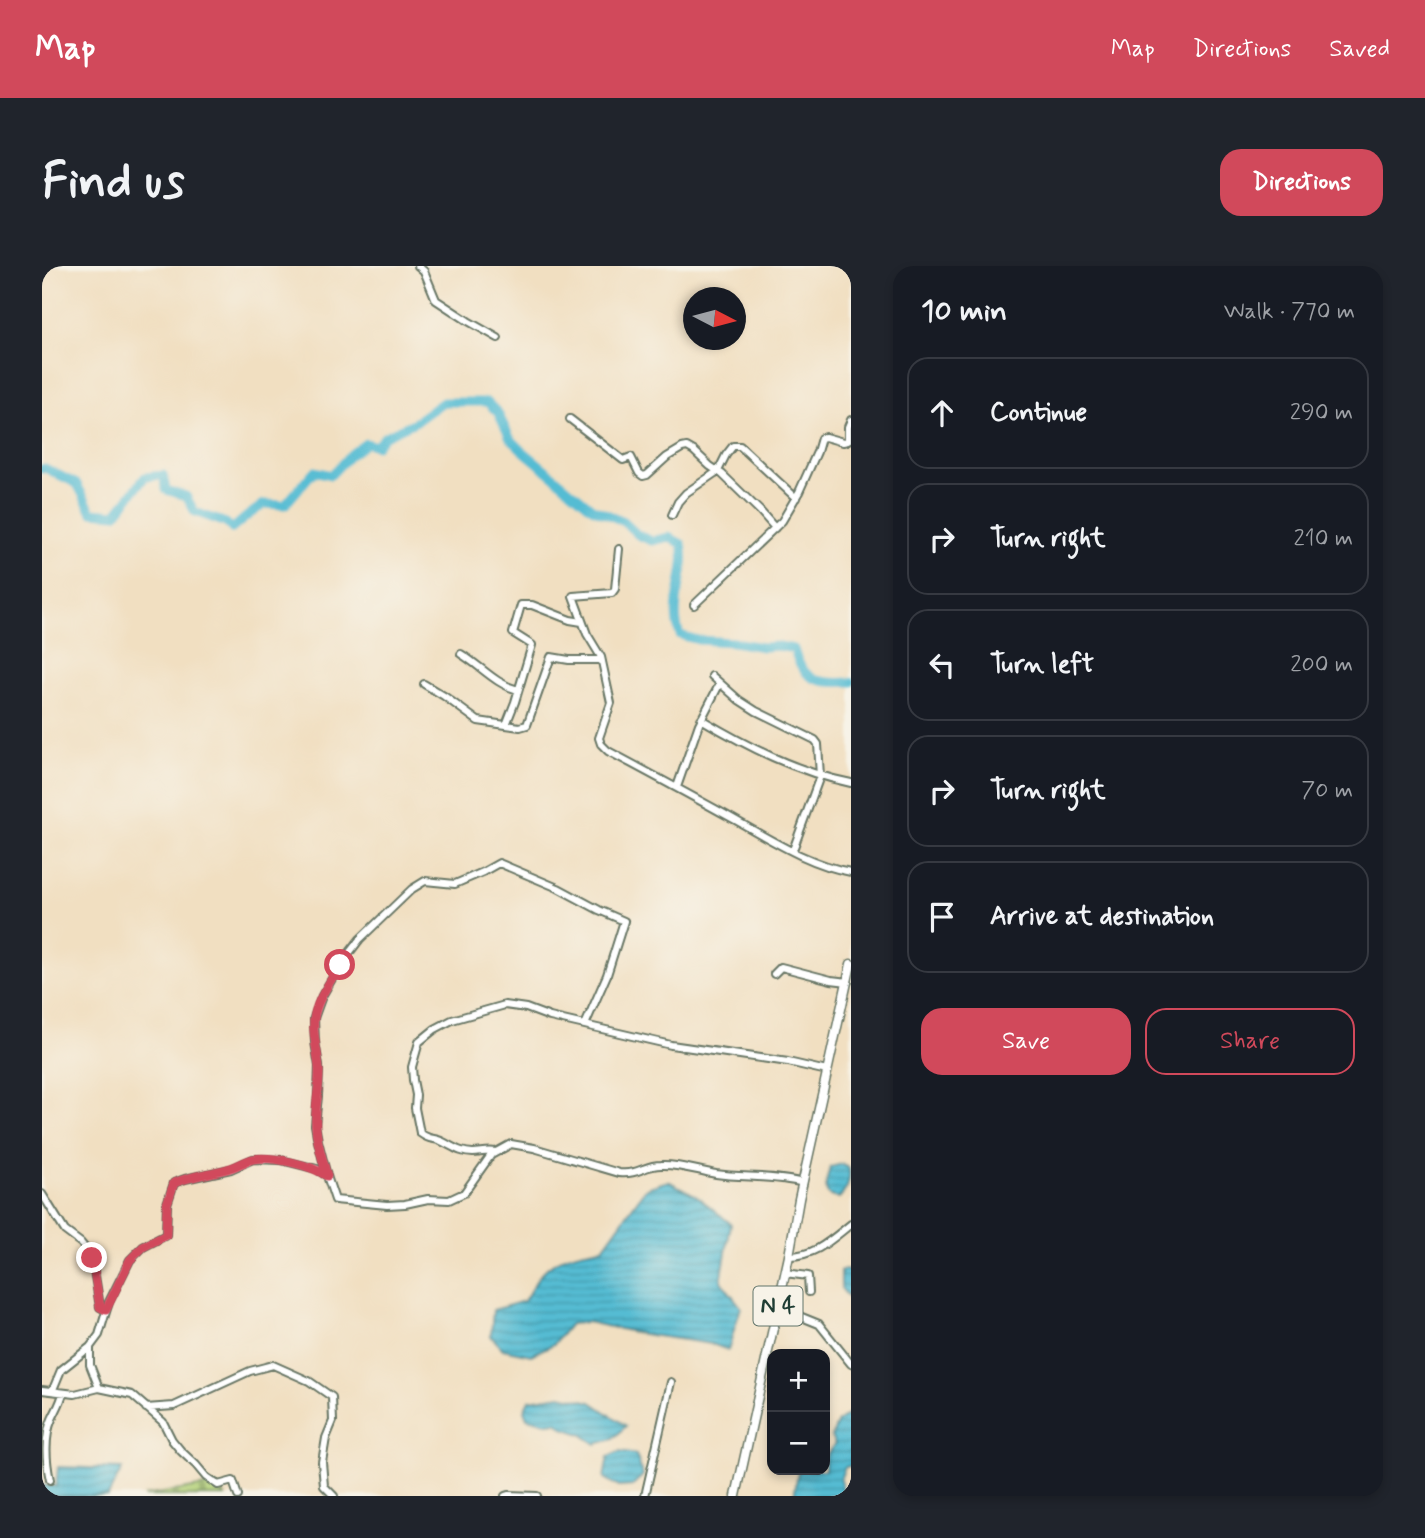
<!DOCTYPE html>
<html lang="en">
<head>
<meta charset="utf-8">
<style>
	body { margin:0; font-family:Mynerve,sans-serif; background:#20242c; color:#f1f3f6 }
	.controls { position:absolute; right:21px; bottom:21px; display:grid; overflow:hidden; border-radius:14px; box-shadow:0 4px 10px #0003 }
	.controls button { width:63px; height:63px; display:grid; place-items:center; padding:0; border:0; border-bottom:2px solid #363941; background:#171b24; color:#f1f3f6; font:35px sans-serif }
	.compass { position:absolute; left:641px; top:21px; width:63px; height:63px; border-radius:50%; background:#171b24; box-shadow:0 4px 10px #0003; rotate:96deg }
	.stop { position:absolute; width:21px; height:21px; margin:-16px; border:5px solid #d1495b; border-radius:50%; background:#fff }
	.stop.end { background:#d1495b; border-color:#fff; box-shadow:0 2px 7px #0008 }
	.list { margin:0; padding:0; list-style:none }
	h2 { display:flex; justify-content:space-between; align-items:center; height:91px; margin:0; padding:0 28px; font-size:30px }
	h2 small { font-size:23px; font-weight:400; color:#9ea1a6 }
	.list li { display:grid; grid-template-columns:46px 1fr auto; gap:21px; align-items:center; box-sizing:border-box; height:112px; margin:0 14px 14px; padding:0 14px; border:2px solid #363941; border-radius:21px }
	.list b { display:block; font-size:26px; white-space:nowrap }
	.list em { font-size:23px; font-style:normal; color:#9ea1a6 }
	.actions { display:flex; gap:14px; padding:21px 28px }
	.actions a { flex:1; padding:16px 0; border:2px solid #d1495b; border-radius:21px; text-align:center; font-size:24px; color:#d1495b }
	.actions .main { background:#d1495b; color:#fff }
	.icon { flex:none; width:38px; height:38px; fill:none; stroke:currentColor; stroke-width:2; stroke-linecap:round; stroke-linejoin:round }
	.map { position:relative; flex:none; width:809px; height:1230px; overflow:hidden; border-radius:21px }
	header { display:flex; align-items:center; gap:42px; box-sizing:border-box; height:98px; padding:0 35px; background:#d1495b; color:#fff }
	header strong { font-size:33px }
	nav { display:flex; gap:38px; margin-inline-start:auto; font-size:24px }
	.intro { display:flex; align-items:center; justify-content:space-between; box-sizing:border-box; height:168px; padding:0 42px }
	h1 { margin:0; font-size:49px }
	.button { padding:18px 32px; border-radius:21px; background:#d1495b; color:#fff; font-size:24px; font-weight:700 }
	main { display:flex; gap:42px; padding:0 42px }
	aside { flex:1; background:#171b24; border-radius:21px; box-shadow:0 4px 10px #0003 }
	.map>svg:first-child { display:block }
</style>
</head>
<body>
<header>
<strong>Map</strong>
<nav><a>Map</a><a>Directions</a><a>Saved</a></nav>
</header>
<div class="intro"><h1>Find us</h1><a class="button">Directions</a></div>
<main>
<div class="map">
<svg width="809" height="1230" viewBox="0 0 809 1230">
	<defs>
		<pattern id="cemetery-stones" width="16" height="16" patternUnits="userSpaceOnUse" patternTransform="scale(1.75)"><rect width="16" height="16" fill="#b2d076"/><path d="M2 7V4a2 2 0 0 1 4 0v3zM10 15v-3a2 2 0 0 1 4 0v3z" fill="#90aa62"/></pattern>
		<pattern id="water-rules" width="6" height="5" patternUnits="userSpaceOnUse" patternTransform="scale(1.75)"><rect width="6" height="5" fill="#55bcd3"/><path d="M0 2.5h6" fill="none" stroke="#469aac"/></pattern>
	</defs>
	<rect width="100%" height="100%" fill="#f7f3e8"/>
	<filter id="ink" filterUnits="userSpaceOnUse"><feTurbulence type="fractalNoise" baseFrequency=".0143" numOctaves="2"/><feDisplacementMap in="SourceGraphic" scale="14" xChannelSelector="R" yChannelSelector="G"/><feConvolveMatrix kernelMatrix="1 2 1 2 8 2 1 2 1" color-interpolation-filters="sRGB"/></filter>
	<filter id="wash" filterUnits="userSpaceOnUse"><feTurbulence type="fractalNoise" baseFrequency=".00686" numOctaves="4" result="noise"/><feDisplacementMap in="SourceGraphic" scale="28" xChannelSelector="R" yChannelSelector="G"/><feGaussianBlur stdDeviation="1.57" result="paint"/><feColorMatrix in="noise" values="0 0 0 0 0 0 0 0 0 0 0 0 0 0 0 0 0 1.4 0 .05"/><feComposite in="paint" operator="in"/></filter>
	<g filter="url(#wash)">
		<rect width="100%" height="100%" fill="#f1dfc1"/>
		<path fill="url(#cemetery-stones)" stroke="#688655" stroke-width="2" d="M 170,1219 L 178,1223 L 183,1230 L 101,1230 Z"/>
		<path fill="url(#water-rules)" stroke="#3a7c84" stroke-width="2" d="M 800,898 L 807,903 C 808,915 806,923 797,932 C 777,931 785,915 788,901 Z
			M 626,915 L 655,930 L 689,958 L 679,1015 L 699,1041 L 686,1084 L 670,1078 L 601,1068 L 545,1056 L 528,1058 L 512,1078 L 489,1089 L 461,1083 L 449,1070 L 451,1044 L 482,1035 C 488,1026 493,1015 500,1007 C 516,989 539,985 561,982 L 604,922 Z
			M 799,1004 L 809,1005 L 809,1035 L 799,1022 Z
			M 519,1129 L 549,1136 L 584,1160 L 571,1173 L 554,1178 L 539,1168 L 521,1162 L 515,1156 L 505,1157 L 485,1152 L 482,1144 L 487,1134 Z
			M 809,1146 L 809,1200 L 803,1201 L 798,1213 L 803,1230 L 752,1230 L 756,1206 L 759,1204 L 783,1204 L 783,1190 L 793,1178 L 789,1171 L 796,1156 Z
			M 577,1186 L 594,1189 L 601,1209 L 591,1220 L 577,1221 L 562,1212 L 566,1191 Z
			M 16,1201 L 80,1203 L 66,1230 L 0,1230 L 0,1219 L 14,1220 Z"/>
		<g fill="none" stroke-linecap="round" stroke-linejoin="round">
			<path stroke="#55bcd3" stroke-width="9" d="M 0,203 L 3,202 L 35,218 L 50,246 L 74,248 L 103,211 L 121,209 L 124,224 L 144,230 L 153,246 L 184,257 L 190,263 L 204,251 L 222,238 L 243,239 L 272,205 L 289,209 L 309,188 L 324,177 L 334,180 L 343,170 L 373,156 L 401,136 L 445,136 L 456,147 L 468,172 L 480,184 L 550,242 L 581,255 L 596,269 L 610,275 L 627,271 L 640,278 C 647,307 626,338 638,369 L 656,374 L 691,376 L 721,381 L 737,380 L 752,383 C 761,416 778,418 809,416"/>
		</g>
	</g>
	<g filter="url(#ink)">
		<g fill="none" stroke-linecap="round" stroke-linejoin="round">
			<g stroke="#687665" stroke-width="10">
				<path id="minor" d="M 376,0 L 382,5 L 394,34 L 426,55 L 456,72
					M 528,153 L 581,194 L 589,191 L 597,207 L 601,210 L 605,209 L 625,191 L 640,182 L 645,181 L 652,185 L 668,200 L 680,208 L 718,245 L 733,262
					M 630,249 L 636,236 L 644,227 L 676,205 L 684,189 L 691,180 L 698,180 L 754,232
					M 577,283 L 573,323 L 570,327 L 531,330 L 545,368 L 559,391 L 569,437 L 557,472 L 559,478 L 566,485 C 609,508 652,531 695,555 C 731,575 768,599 809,606
					M 652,339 L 740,255 L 757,226 L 775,186 L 779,172 L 783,171 L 801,176 L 806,175 L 806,161 L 809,154
					M 419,388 C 439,400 453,418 476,424
					M 670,410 L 697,434 L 714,445 L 773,474 L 776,478 L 778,510 L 751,584
					M 382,418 L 402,430 L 436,455 L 478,461 L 485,459 L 509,391 L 527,394 L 559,394
					M 659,453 C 706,481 755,506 809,517
					M 464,459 L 473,436 L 490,379 L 471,367 L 479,339 L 490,339 L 528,354 L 540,356
					M 635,521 L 657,458 L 678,417
					M 732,708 L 739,701 L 789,714 L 806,716
					M 454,886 C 446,884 439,887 431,887 C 418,887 410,880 399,875 C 389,871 389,875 378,867 L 373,842 L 374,829 L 371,814 L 370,801 L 377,776 L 393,763 L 410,754 L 463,739 L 484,742 L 508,751 L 629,779 L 746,796 L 785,805
					M 285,910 L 276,875 L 273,859 L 276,830 L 277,800 L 273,776 L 272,752 L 280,730 L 298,699 L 318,673 L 370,623 L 383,615 L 413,618 L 441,606 L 457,597 L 516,622 L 557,644 L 582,655 L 565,709 L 543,759
					M 0,928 L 23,965 L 39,977 L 50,991 L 58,1041 L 64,1044
					M 747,990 C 773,990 789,974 809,958
					M 743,1007 L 766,1010 L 767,1026
					M 735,1041 L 777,1058 L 809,1098
					M 0,1124 L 33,1128 L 57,1122
					M 9,1125 L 12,1121 L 19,1104 L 48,1081
					M 104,1142 L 132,1140 L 208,1105 L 231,1099 L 267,1115 L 290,1131 L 291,1155 L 284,1172 L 280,1196 L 282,1220 L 292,1230
					M 8,1214 C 4,1196 2,1171 10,1153 C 14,1144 19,1137 21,1127
					M 196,1230 L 191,1215 L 176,1219 L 164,1211 L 154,1199 L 139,1185 L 130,1174 L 121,1156 L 90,1129 L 57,1122 L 48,1099 L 48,1081 L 57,1069 L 67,1036 L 88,994 L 101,981 L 124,969 L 125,938 L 132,917 L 143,913 L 189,903 L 211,893 L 239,894 L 275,903 L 285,910 L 293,934 L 345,939 L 363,938 L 386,933 L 407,934 L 422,927 L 449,889 L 469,878 L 492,882 L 577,907 C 597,909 602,899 619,899 C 637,898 656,905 674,908 C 703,912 732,909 761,917
					M 463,1230 L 466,1229 L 495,1230
					M 603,1230 L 629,1116"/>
			</g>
			<g stroke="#687665" stroke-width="11">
				<path id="major" d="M 694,1230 L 747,990 L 757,933 L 809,698"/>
			</g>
			<use href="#minor" stroke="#fff" stroke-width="6"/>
			<use href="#major" stroke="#fff" stroke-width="8"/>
		</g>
	</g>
	<g fill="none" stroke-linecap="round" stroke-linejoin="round" filter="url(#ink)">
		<path stroke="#d1495b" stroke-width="9" d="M 50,992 L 58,1041 L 64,1044 L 88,994 L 101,981 L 124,969 L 125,938 L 132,917 C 149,910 167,908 185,903 C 194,901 202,895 211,893 C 231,890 269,899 285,910 C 281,894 275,878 274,862 C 272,842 278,822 277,802 C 276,785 270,769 272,753 C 274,734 289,715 298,699"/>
	</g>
	<g text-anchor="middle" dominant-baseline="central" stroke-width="7" stroke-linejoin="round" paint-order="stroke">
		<rect fill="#f7f3e8" stroke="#60746a" stroke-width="2" x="711.5" y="1020.5" width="49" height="39" rx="5"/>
		<g font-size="23" font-weight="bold" fill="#1f3d34">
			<text x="736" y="1040">N 4</text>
		</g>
	</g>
</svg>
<div class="controls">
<button>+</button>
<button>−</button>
</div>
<svg class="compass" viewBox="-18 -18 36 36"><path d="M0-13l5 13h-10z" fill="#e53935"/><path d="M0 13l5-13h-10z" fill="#9ea1a6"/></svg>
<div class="stop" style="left:298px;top:699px"></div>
<div class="stop end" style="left:50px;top:992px"></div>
</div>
<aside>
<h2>10 min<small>Walk · 770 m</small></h2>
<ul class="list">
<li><svg class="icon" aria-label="ahead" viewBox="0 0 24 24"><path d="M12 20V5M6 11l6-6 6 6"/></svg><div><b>Continue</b></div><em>290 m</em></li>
<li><svg class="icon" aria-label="right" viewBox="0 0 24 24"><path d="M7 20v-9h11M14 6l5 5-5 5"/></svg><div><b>Turn right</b></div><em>210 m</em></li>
<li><svg class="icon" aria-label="left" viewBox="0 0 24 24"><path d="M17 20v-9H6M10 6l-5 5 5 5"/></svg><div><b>Turn left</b></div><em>200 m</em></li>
<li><svg class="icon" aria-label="right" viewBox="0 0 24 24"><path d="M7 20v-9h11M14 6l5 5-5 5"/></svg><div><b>Turn right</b></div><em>70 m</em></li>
<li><svg class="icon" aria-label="arrive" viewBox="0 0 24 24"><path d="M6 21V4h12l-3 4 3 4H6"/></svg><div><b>Arrive at destination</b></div></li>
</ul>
<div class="actions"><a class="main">Save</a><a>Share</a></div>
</aside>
</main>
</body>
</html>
